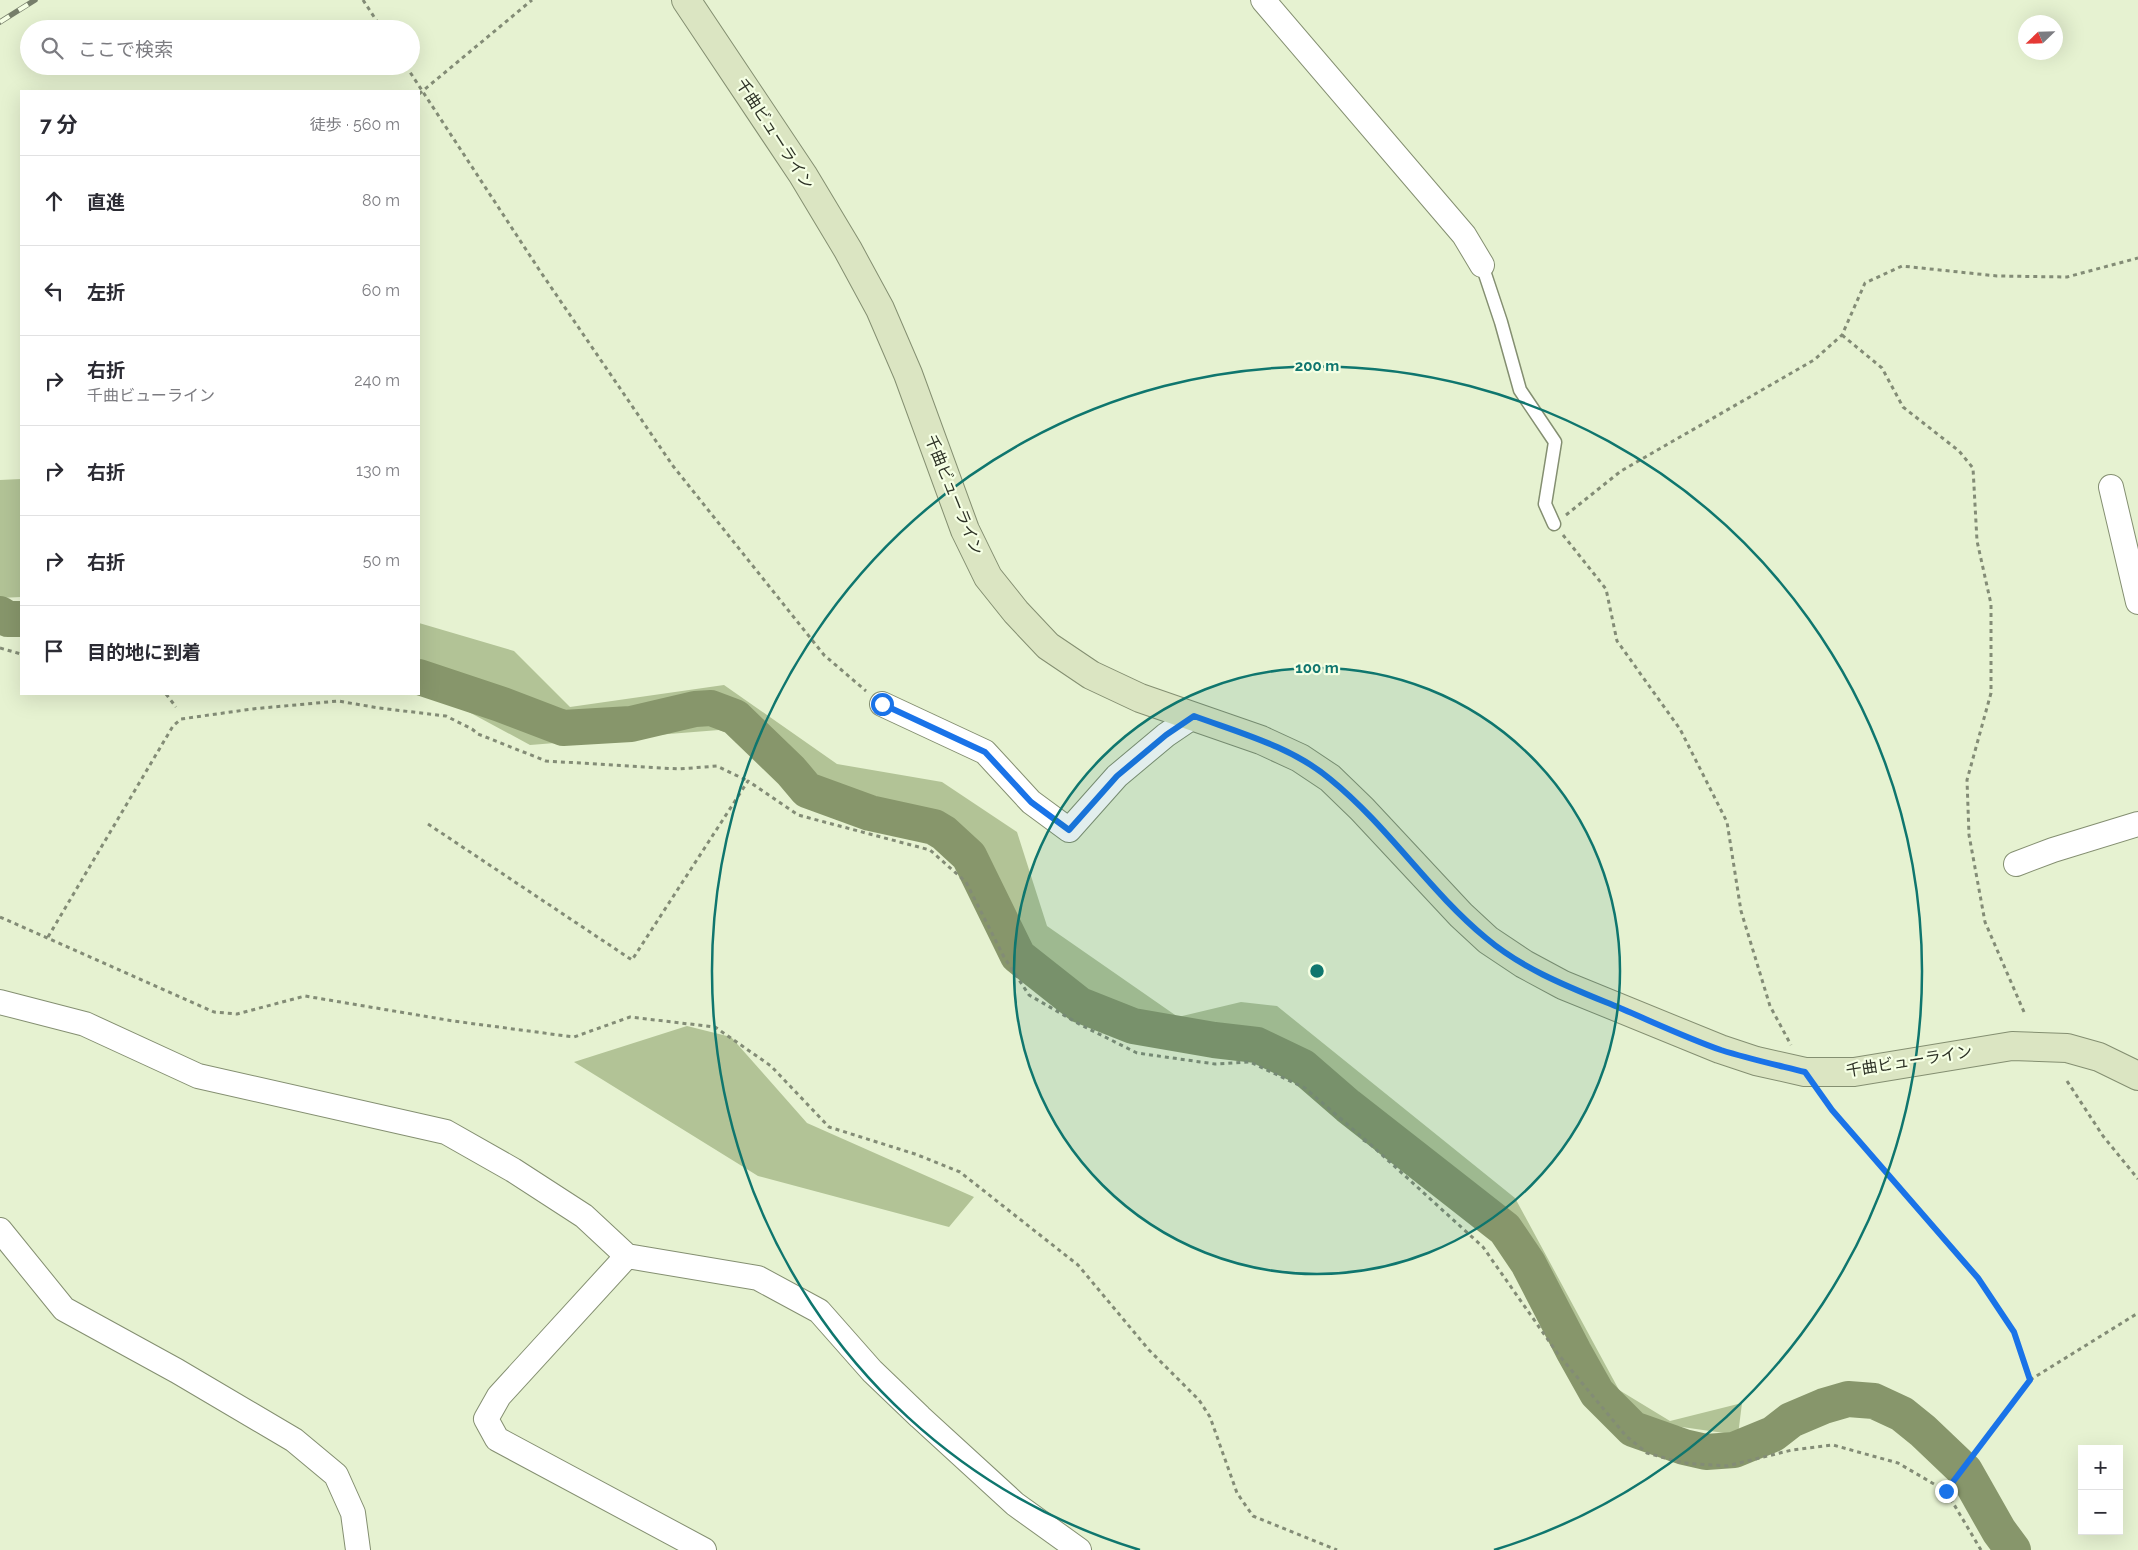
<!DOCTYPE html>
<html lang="ja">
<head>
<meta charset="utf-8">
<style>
	body { margin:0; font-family:Raleway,"Noto Sans JP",sans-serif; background:#f7f7f7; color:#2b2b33 }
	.controls { position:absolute; right:15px; bottom:15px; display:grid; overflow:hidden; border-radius:0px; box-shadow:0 5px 20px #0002 }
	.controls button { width:45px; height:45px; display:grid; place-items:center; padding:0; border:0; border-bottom:1px solid #e1e1e2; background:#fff; color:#2b2b33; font:25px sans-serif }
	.compass { position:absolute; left:2018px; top:15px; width:45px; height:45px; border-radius:50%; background:#fff; box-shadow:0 5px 20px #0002; rotate:247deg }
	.stop { position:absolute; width:15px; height:15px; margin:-11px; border:4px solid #1a73e8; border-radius:50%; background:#fff }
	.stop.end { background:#1a73e8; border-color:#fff; box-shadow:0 1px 5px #0008 }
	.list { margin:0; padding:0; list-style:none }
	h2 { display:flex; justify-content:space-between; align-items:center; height:65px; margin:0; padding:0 20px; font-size:21px }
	h2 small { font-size:16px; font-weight:400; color:#7c7c81 }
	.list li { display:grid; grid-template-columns:32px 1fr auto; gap:15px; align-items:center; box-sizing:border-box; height:90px; padding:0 20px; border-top:1px solid #e1e1e2 }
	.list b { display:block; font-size:19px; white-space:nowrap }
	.list p { margin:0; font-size:16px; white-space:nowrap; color:#7c7c81 }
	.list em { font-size:16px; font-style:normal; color:#7c7c81 }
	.icon { flex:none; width:28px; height:28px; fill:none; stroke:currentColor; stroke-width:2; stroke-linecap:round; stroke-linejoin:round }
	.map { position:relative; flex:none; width:2138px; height:1550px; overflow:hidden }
	.search { position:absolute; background:#fff; box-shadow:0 5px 20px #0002; left:20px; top:20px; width:400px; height:55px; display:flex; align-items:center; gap:12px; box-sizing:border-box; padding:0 18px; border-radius:28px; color:#7c7c81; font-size:19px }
	.panel { position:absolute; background:#fff; box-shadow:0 5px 20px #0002; left:20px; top:90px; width:400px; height:605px; border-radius:0px }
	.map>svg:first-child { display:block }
</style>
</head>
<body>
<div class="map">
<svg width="2138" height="1550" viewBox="0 0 2138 1550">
	<rect width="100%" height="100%" fill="#e6f2d1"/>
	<path fill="#b2c396" d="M 21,479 L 21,597 L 0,598 L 0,480 Z
		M 419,623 L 514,651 L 570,707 L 724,685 L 837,764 L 942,782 L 1017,832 L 1047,926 L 1178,1017 L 1241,1002 L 1277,1006 L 1515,1198 L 1619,1390 L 1670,1421 L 1742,1403 L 1738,1435 L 1640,1421 L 1589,1365 L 1501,1214 L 1316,1060 L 1214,1040 L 1088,990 L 1016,939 L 991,886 L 945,822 L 849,801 L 816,786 L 782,751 L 719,730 L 530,745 L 419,685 Z
		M 687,1026 L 731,1037 L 807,1123 L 974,1197 L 949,1227 L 758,1176 L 574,1062 Z"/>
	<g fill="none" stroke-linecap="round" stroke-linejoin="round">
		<path stroke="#87966b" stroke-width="36" d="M 0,614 L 8,619 L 21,619
			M 419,677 L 500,704 L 563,728 L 631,724 L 695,709 L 711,708 L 735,717 L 791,771 L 807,790 L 870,813 L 934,827 L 944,833 L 969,856 L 1018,956 L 1080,1005 L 1133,1026 L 1214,1040 L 1257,1045 L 1303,1067 L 1348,1106 L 1505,1229 L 1528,1263 L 1574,1352 L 1597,1393 L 1633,1429 L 1684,1447 L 1706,1452 L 1734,1450 L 1773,1434 L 1791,1420 L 1824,1406 L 1848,1399 L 1874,1401 L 1902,1414 L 1923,1431 L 1965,1471 L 1999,1531 L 2013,1550"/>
		<g stroke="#848f71" stroke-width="15">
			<path id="lane" d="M 1482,265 L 1501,322 L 1520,390 L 1555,442 L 1545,504 L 1554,524"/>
		</g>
		<g stroke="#848f71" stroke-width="26">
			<path id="street" d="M 1263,0 L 1464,235 L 1482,265
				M 2111,487 L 2138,602
				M 882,704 L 985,752 L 1031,802 L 1069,830 L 1117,776 L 1166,735 L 1194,716
				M 2016,864 L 2053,850 L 2138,824
				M 0,1002 L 85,1024 L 198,1076 L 446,1132 L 513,1170 L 584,1216 L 627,1256 L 758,1278 L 819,1311 L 872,1371 L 920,1417 L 1015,1504 L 1079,1550
				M 0,1230 L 64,1309 L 177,1371 L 294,1440 L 336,1475 L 353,1513 L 358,1550
				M 627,1256 L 499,1396 L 486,1419 L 497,1439 L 704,1550"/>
		</g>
		<g stroke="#848f71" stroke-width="30">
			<path id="secondary" d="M 686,0 L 803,175 L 848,250 L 880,309 L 908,374 L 965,530 L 988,577 L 1016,612 L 1048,646 L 1091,675 L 1140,698 L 1261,740 L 1300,758 L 1330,778 L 1362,809 L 1461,915 L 1488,940 L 1524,964 L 1563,985 L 1720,1049 L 1756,1061 L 1805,1072 L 1854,1072 L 2012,1046 L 2067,1048 L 2099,1057 L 2138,1076"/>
		</g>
		<path stroke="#838c76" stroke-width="3" stroke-dasharray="4 4" stroke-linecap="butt" d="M 363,0 L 382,29
			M 406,66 L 540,271 L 673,466 L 824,655 L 866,691
			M 419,94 L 532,0
			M 1842,335 L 1882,368 L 1903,407 L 1959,451 L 1973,468 L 1977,541 L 1991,604 L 1991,693 L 1967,780 L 1969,835 L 1985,922 L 2024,1012
			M 1566,515 L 1621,471 L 1814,360 L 1842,335 L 1865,283 L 1902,266 L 1997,276 L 2067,277 L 2138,258
			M 1563,535 L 1606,589 L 1617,641 L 1680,729 L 1727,822 L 1741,911 L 1770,1006 L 1791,1045
			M 0,648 L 21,654
			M 166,694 L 176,707
			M 428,824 L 632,960 L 748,781 L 798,815 L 930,850 L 966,882 L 1004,957 L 1029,995 L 1081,1025 L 1137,1053 L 1215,1064 L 1250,1062 L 1305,1088 L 1369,1143
			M 0,917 L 214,1012 L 237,1014 L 305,996 L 453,1021 L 574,1037 L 630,1017 L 715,1027 L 771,1066 L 829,1127 L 915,1154 L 960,1172 L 1078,1265 L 1149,1350 L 1199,1400 L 1210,1417 L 1237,1493 L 1253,1516 L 1337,1550
			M 48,937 L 173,726 L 181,719 L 252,709 L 338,701 L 379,708 L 446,716 L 472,729 L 478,734 L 546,761 L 679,769 L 717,766 L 748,781
			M 2067,1081 L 2103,1136 L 2138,1179
			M 1822,1095 L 1832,1110 L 1978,1278 L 2014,1332 L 2030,1380 L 1946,1491 L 1981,1550
			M 1363,1140 L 1369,1143 L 1483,1247 L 1558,1354 L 1626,1436 L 1647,1453 L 1683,1463 L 1727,1466 L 1792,1450 L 1833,1445 L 1898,1463 L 1946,1491
			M 2030,1380 L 2138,1313"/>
		<use href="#lane" stroke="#fff" stroke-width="12"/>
		<use href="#street" stroke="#fff" stroke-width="24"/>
		<use href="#secondary" stroke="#dbe5c2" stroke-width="28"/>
		<g stroke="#767e6a" stroke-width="5.5">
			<path id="rail" d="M 0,22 L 35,0"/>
		</g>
		<use href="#rail" stroke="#f5ffe4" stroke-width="4" stroke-dasharray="11" stroke-linecap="butt"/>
	</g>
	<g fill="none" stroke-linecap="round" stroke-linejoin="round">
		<path stroke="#1a73e8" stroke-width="6" d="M 882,704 L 985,752 L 1031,802 L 1069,830 L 1117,776 L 1166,735 L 1194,716 C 1240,733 1292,747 1330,779 C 1388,826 1429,891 1486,938 C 1525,971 1574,989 1620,1008 C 1653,1022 1687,1038 1721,1050 C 1749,1059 1777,1065 1805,1072 L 1832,1110 L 1978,1278 L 2014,1332 L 2030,1380 L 1946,1491"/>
	</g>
	<circle cx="1317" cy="971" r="303" fill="#0f766e" fill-opacity=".12"/>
	<g fill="none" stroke="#0f766e" stroke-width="2.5">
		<circle cx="1317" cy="971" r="303"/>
		<path d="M1140 1550A605 605 0 1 1 1494 1550"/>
	</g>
	<g text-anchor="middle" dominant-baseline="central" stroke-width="4.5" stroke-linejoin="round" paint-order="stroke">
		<g font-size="16" fill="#2c3125" stroke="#f5ffe4">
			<text transform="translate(775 134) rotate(57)">千曲ビューライン</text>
			<text transform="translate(954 495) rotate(68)">千曲ビューライン</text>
			<text transform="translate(1909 1061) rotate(-9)">千曲ビューライン</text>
		</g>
	</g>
	<circle cx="1317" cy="971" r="8" fill="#0f766e" stroke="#f5ffe4" stroke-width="2.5"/>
	<g font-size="15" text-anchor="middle" font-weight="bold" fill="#0f766e" stroke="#f5ffe4" stroke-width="4.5" stroke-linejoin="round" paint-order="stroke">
		<text x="1317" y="371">200 m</text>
		<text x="1317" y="673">100 m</text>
	</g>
</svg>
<div class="controls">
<button>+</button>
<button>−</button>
</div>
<svg class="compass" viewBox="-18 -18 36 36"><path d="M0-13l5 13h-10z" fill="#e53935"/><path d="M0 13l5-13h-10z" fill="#7c7c81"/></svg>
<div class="stop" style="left:882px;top:704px"></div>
<div class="stop end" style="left:1946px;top:1491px"></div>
<div class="search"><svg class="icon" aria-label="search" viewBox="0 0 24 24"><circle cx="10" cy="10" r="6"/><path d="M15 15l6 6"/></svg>ここで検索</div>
<section class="panel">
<h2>7 分<small>徒歩 · 560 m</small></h2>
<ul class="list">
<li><svg class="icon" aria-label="ahead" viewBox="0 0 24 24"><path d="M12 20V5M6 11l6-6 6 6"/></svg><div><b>直進</b></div><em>80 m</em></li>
<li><svg class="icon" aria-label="left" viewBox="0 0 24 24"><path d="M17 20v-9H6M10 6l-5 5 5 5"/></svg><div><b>左折</b></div><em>60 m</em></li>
<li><svg class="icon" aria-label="right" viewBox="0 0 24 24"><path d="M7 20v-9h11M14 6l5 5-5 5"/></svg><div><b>右折</b><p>千曲ビューライン</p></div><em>240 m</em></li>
<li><svg class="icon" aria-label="right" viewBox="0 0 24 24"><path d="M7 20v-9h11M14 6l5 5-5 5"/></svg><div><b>右折</b></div><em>130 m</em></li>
<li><svg class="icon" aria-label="right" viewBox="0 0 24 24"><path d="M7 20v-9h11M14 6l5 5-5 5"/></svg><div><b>右折</b></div><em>50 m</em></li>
<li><svg class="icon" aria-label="arrive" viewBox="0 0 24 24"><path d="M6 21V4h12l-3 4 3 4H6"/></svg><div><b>目的地に到着</b></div></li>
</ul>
</section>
</div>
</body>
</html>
